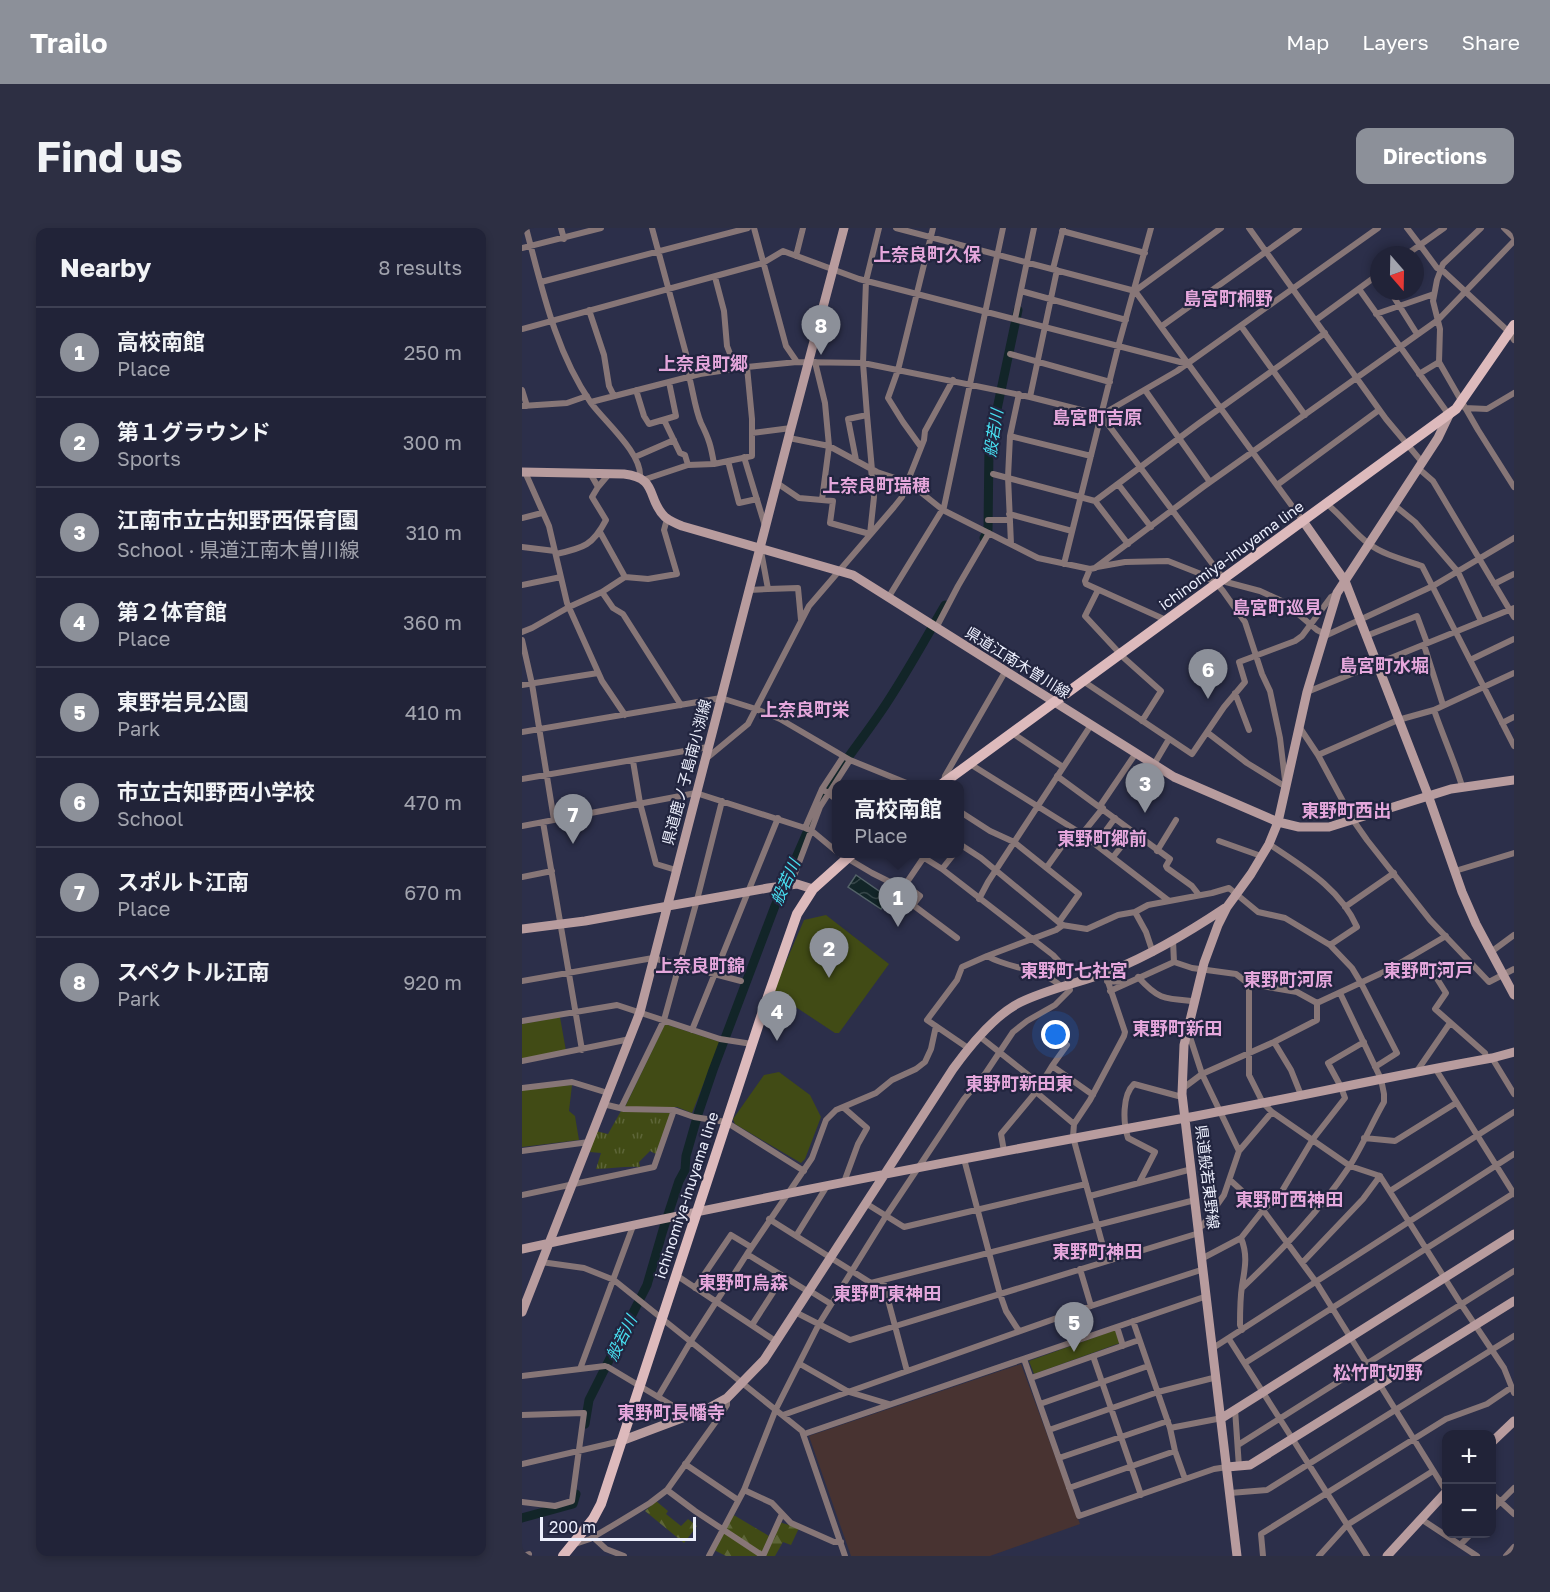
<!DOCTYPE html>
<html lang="en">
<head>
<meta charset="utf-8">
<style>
	body { margin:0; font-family:"Golos Text","Noto Sans JP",sans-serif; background:#2d2f43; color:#f1f3f6 }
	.controls { position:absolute; right:18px; bottom:18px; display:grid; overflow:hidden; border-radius:12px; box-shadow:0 3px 9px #0003 }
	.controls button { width:54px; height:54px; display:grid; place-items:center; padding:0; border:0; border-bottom:2px solid #3e4053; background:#212338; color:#f1f3f6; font:30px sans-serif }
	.compass { position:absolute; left:848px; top:18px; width:54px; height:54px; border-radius:50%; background:#212338; box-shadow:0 3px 9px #0003; rotate:160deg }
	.scale { position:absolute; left:18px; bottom:15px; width:156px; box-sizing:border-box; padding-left:6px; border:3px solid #eceffd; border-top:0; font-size:16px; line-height:21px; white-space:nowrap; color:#eceffd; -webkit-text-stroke:4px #22253f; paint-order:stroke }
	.you { position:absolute; left:534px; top:807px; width:21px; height:21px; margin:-15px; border:4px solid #fff; border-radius:50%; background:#1a73e8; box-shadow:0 0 0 9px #1a73e833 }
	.badge { display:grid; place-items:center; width:39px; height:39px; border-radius:50%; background:#8c9099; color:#fff; font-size:20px; font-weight:700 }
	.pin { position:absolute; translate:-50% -50px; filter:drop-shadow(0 2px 3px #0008) }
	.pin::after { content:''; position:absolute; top:32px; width:21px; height:18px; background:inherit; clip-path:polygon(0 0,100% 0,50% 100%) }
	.popup { position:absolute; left:310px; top:552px; width:132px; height:78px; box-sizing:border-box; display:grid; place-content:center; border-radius:12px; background:#212338; filter:drop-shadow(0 2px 4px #0005); font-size:20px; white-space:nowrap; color:#a2a4ae }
	.popup b { font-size:22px; color:#f1f3f6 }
	.popup::after { content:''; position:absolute; left:50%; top:100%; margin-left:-12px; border:12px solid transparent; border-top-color:#212338 }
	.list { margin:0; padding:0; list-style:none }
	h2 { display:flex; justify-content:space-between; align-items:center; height:78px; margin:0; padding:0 24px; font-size:26px }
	h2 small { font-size:20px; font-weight:400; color:#a2a4ae }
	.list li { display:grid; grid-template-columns:39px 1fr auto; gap:18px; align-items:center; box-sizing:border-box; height:90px; padding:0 24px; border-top:2px solid #3e4053 }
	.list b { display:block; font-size:22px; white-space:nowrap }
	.list p { margin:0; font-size:20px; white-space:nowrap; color:#a2a4ae }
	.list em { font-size:20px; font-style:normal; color:#a2a4ae }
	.map { position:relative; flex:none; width:992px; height:1328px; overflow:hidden; border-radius:12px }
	header { display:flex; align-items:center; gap:36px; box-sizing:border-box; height:84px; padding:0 30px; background:#8c9099; color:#fff }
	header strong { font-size:28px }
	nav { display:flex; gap:33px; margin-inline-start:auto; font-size:21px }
	.intro { display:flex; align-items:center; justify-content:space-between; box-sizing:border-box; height:144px; padding:0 36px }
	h1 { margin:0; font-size:42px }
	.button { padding:15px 27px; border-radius:12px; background:#8c9099; color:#fff; font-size:21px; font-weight:700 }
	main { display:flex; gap:36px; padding:0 36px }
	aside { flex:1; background:#212338; border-radius:12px; box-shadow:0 3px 9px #0003 }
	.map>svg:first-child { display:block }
</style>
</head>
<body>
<header>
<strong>Trailo</strong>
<nav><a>Map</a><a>Layers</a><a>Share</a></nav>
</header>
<div class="intro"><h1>Find us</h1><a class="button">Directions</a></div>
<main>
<aside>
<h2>Nearby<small>8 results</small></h2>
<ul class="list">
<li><span class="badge">1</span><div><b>高校南館</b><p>Place</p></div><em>250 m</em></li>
<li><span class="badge">2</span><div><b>第１グラウンド</b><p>Sports</p></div><em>300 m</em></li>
<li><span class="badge">3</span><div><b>江南市立古知野西保育園</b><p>School · 県道江南木曽川線</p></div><em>310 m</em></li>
<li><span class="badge">4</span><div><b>第２体育館</b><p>Place</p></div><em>360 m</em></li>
<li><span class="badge">5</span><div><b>東野岩見公園</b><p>Park</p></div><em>410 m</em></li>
<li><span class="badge">6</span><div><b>市立古知野西小学校</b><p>School</p></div><em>470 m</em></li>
<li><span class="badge">7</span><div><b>スポルト江南</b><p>Place</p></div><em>670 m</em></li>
<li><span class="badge">8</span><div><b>スペクトル江南</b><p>Park</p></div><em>920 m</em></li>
</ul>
</aside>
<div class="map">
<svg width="992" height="1328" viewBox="0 0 992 1328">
	<defs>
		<pattern id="grass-tufts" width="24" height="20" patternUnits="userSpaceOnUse" patternTransform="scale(1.5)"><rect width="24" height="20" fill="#414b15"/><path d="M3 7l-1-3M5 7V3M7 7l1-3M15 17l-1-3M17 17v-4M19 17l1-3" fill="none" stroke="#5d6538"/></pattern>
		<pattern id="forest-firs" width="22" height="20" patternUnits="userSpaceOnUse" patternTransform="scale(1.5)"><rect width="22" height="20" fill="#414b15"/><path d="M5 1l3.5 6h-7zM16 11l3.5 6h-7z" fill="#5d6538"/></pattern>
		<pattern id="water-waves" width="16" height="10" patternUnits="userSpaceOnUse" patternTransform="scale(1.5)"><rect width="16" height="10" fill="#122528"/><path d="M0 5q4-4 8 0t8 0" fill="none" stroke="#354548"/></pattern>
	</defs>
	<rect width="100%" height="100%" fill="#2c2f4a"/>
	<path fill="#483331" d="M 499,1136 L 558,1296 L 468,1328 L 329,1328 L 287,1208 Z"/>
	<path fill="url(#grass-tufts)" d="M 99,883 L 149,885 L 134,926 L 128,923 L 117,934 L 118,939 C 103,938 89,941 74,941 L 79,925 L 68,924 L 74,903 L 86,906 Z"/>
	<path fill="url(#forest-firs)" d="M 134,1273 L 146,1283 L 144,1286 L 159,1298 L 166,1291 L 175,1298 L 162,1315 L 123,1283 Z
		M 210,1286 L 247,1308 L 240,1325 L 203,1301 Z
		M 257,1294 L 277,1300 L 269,1317 L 261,1314 L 253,1328 L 244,1328 Z
		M 201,1304 L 238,1328 L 204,1328 L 192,1322 Z"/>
	<path fill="#414b15" d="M 304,687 L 367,736 L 317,805 L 313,805 L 251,764 L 282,692 Z
		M 38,789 L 44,823 L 0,831 L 0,796 Z
		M 143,796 L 198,814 L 170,885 L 155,879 L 103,879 Z
		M 257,844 L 288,867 L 299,889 L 283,931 L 279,935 L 213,896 L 211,891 L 242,847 Z
		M 50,857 L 47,883 L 53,888 L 57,912 L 0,919 L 0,861 Z
		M 593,1102 L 598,1115 L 512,1146 L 507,1133 Z"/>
	<path fill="url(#water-waves)" stroke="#536268" stroke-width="1.5" d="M 334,647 L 367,670 L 359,681 L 326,659 Z"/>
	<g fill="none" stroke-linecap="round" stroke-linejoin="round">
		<path stroke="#122528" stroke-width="9" d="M 462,310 L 466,303 L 467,219 L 496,82
			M 296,578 C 313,544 337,516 358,485 C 382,450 402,413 423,377
			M 63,1196 L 67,1172 L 125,1057 L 141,1002 L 157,953 L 163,942 L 164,928 L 176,886 L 191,842 L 253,678 L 290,593
			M 0,1290 L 51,1276 L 54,1266"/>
		<path stroke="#877677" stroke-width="6" d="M 4,0 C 20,60 33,123 69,175 C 83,194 121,226 118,250
			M 39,0 L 42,11
			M 130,0 L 170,148
			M 232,0 L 264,118 L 275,134
			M 374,0 L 613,63 L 781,293
			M 727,0 L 864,191 L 900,234
			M 922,0 L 898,17 L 915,40 L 919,41 L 987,104 L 992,112
			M 959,0 L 921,36 L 915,52 L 911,73 L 918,101 L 917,134 L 956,202 L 992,259
			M 982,0 L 992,10
			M 540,3 L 623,25
			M 0,20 L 79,0
			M 884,27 L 898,17 L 885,0
			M 274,28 L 281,0
			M 531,41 L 541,1
			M 193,49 L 202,83 L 205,118 L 214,141
			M 19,54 L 226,0
			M 837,61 L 927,187
			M 499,63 L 604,92
			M 613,63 L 699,0
			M 868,63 L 895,106
			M 67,82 L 82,127 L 87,158 L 92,168
			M 854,86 L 912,66
			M 493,91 L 512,0
			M 794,92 L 857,46
			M 640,98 L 777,0
			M 719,98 L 783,187
			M 0,101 L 241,35 L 261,23 L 337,51 L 666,136
			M 488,126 L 588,154
			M 293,134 L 303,175 L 307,218 L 300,272
			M 897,146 L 917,134
			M 167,148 C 171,163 173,181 179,195 C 187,211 189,218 192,236
			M 0,162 L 5,178
			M 114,162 L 122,188 L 127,196 L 154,188 L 147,154
			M 623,162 L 688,254
			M 508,169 L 535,42
			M 69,174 L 178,146 L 225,139 L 275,134 L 341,135 L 508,169 L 579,187 L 655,143 L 856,0
			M 0,178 L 45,175 L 65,168
			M 943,180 L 965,181 L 992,165
			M 345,187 L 341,135 L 344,53 L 357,0
			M 579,187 L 704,354 L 738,363 L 762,374 L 795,402 L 805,407 L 911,358 L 992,310
			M 142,192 L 158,225 L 163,227 L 166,237
			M 230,205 L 269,200
			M 488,208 L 569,228
			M 267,210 L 307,218 L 355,244 L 379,252 L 396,262 L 421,282 L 516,330 L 568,341 L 573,340 L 681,259 L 916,92 L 992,13
			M 399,219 L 381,194 L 366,170 L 376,142 L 411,0
			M 113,229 L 152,212
			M 222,229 L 243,298
			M 334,232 L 326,191 L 345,187 L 350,242
			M 206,233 L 217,275 L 235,271
			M 896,240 L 911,253 L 992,389
			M 3,244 L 27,298 L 45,375 L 80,453 L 103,487
			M 471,246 L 573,273 L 676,196 L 803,105
			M 121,252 L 166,237 L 192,236 L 230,228 L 230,191 L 225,139
			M 255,255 L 277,270 L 311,273 L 308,295 L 348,306 L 352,269 L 349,241
			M 385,255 L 402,212 L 403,203 L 431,152
			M 596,256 L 629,299
			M 755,257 L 857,182
			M 76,259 L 87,246
			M 573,273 L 606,316
			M 805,276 C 820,288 832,305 847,316 C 862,327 883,332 900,338 L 992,518
			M 872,277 L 893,294 L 936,344 L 959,393
			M 487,286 L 550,303
			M 0,290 L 20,285
			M 466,292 L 487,292
			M 78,304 L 103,349
			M 489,316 L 486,249 L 488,208 L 497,166
			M 0,319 L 33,323
			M 239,323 L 246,361 L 276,360 L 279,392
			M 34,326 C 62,320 71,317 84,292 L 70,269 L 76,259 L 68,245
			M 542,336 L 596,119 L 629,0
			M 575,339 L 603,334 L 646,333 L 679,346 L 695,356 L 701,363 L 723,394 L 740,446 L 748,463 L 758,510 L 763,552
			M 568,341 L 563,353 L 564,356 L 644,392
			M 972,356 L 992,346
			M 0,357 L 39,349
			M 227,362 L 246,361
			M 576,362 L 563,388 L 602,430 L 639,463 L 620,493
			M 80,364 L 91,380 L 101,386 L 159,477
			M 366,370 L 422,279 L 481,0
			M 414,400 L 436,358 L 467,305
			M 0,404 L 10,400 L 47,379 L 80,364 L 103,349 L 126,351 L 155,346 L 142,302 L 145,291
			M 844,408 L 895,388 L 905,415
			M 0,412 L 10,456 L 32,592
			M 902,417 L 921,477
			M 948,432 L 992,411
			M 561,453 L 670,526 L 702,479 L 723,454 L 717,434 L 773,413 L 780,408 L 809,369 L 814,366
			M 0,457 L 76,445
			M 785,464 L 992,380
			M 713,465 L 727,502
			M 912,482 C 921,508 932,532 940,558
			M 980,495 L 992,489
			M 778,500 L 796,527 L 831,592 L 845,612 L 908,692 L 967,754 L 992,741
			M 0,504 L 199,470 L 234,481 L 258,491 L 328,532 L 387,556
			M 490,505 L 541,539
			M 686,505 L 725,535 L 764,559
			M 796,527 L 876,492 L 912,482 L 992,445
			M 185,530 L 226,496 L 287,378 L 372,279 L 380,269 L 384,255
			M 111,533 L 118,575 L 134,636 L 154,642
			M 448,536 L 560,606 L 647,673
			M 535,548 L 648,631 L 644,638 L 645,640 L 670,658 L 677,667
			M 0,551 L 186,519
			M 422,553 L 423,548 L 483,444
			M 608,562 L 624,539 L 634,533 L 647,511
			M 303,563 L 314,571
			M 578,578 L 614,525
			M 437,583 L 468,603 L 492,614 L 557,666 L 537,694
			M 21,594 L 60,822
			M 0,598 L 174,565 L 283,600 L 290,603 L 314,623
			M 283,600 L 300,561 L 321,529
			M 697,613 L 739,628
			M 574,616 L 593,590
			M 747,616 C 781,639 818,660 835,699 L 808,717
			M 437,619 L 439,617 L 459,630 L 540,697 L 565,701 L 596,687 L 613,684 L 626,677 L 690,665 L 707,660 L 736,684 L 763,690 L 808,717 L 830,740 L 839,755 L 875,825 L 853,839
			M 635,623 L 654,592
			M 318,626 L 350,645 L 380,660 L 383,657 L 398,668 L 391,677 L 435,710
			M 396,626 L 420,641
			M 591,629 L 611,604
			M 525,639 L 540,618 L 560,606 L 581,580
			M 933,643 L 992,625
			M 272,648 L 298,579 L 328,532
			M 0,649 L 30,643
			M 383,657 L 402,629
			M 457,671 L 466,654 L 569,497
			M 823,679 L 872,645
			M 613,684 L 624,704 L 631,725
			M 651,713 L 652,734 L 670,740 L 714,746 L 727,756 L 775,764 L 795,775 L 866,742 L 924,708
			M 969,724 L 992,707
			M 465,728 L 534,702 L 541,697
			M 909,741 L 924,765 L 913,781 L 963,825 L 965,831
			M 583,745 L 603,804 L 602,808 L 568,872 L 552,896 L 551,909 L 585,1033
			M 616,749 C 637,772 642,771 672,773
			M 0,753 L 131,730 L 219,753
			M 585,753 L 604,754
			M 727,756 L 727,847 L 741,875 L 750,884 L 828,938 L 858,948 L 939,1076 L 982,1140 L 992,1165
			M 588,763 L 652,734
			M 0,793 L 95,777 L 198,811 L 230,816
			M 170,802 L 256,590
			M 666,803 L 680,846 L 717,923
			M 457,808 L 519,857
			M 752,814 L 769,842 L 779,867
			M 446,820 L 405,792 L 435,752 L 440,739 L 465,728 C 489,742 518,739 540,759
			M 970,830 L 992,866
			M 0,833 L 108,811
			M 530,838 L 545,817
			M 913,840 L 992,966
			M 895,843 L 928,795
			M 0,860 L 50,854 L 86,865
			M 660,861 L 680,846 L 752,814 L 795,792 L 795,775
			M 514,864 L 552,896
			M 81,876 L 102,881 L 152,882 L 172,889 L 204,894 L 282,943
			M 99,880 L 142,792 L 175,672 L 200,573
			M 322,880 L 345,900 L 336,916 L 322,954
			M 842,910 L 873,913 L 934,875
			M 0,923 L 67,914
			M 482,923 L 479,906 L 514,864 L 530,838 L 571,867
			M 442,931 L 478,1066 L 484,1083 L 497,1103
			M 708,952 L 741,982 L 794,1054 L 924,1263
			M 617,955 L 633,924 L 606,910 C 601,895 600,867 612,856 L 660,869
			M 868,963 L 992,884
			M 0,967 L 132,939 L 152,882
			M 568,968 L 670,941
			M 345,976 L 382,999 L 564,956
			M 247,991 L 349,1055 L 673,972
			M 677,1000 L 681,997 L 702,967 L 717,923 L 750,884
			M 274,1008 L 305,958
			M 719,1010 C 726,1027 723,1040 720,1058 C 718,1071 718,1084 718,1097 L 720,1102
			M 225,1026 L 287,1064
			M 681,1030 L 719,1010 L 741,982 L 757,968 L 791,911 L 823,870 L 819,859 L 806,835 L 842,814
			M 19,1034 L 62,1040 L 92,1052 L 280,1203 L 323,1328
			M 781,1034 L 841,971 L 858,948
			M 558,1041 L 569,1078
			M 154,1047 L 255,1114
			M 361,1053 L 385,1143
			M 173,1060 L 209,1007 L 229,1019
			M 720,1060 C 759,1023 797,984 827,939 C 840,919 850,895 862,874 L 862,866 L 859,851 L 818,765
			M 288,1063 L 309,1076
			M 275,1085 L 328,1112 L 677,1005
			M 611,1093 L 648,1200 L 653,1223 L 663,1251
			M 230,1097 L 261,1049
			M 595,1099 L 601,1118
			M 707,1111 L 845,1328
			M 691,1120 L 992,926
			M 571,1128 L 619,1267
			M 502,1131 L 557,1288 L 692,1241 L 705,1239
			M 723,1135 L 992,965
			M 278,1136 L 327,1164 L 367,1176
			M 86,1139 L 168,1188
			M 58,1141 L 111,998
			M 0,1148 L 83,1138
			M 509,1150 L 617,1112
			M 136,1169 L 169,1113 L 225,1026 L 290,930 L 304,892 L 314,882 L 354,865 L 370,852 L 394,841 L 403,834 L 409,821 L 414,798
			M 518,1176 L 626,1138
			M 713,1181 L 717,1239
			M 0,1187 L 62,1185 L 50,1273 L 33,1278 L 0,1274
			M 261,1187 L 569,1078 L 682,1041
			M 648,1200 L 700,1190
			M 527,1202 L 636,1164 L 695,1149
			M 282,1206 L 685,1068
			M 716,1217 L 992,1043
			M 537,1230 L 646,1193
			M 0,1236 L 99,1213
			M 163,1236 L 216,1272
			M 547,1260 L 653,1223
			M 145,1262 L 173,1283 L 241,1328 L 260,1286
			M 222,1262 L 250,1275 L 269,1295 L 312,1314 L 319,1314
			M 708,1265 L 745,1262 L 992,1108
			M 969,1265 L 992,1286
			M 969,1283 L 992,1260
			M 899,1291 L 955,1328
			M 71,1309 L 84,1321 L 102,1328
			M 53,1316 L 68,1311 L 90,1298 L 128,1275 L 145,1262 L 200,1185 L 205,1177 L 205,1170
			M 938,1317 L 949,1306
			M 1,1328 L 7,1326
			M 187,1328 L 222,1262 L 254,1181 L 297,1096 L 364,988 L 442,871 L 463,846 L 491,804 L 505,793 L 533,777 L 548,762 L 543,740 L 531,727 L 420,641 L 432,626
			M 741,1328 L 739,1306 L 924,1191 L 965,1176 L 990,1159
			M 797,1328 L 825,1297 L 911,1243
			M 984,1328 L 992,1319"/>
		<path stroke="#b89c9e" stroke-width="9" d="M 0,244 L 102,246 C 137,250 124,271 143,289 C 148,293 155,296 160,298 L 331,347 L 652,549 L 756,594 L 777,599 L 807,599 L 929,561 L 992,552
			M 781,293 L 823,353 L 906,567 L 940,664 L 954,696 L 992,767
			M 0,701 L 63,693 L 246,660 L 275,656 L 291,661
			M 0,1021 C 220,973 441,930 663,890 C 766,871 868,848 970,830 L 992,824
			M 0,1084 L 118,784 L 269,200 L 322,0
			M 700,1190 L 992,1006
			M 99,1213 L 187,1180 L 205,1170 L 242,1132 L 431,841 C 447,819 474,786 499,774 C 528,760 561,754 591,742 C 631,726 667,704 703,680
			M 969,1215 L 992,1193
			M 705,1239 L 728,1237 L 992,1073
			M 715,1328 L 660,866 L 662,817 L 682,735 L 696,697 L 705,679 L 729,646 L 747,616 L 756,594 L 785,464 L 815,365 L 916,210 L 927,187
			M 865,1328 L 924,1264"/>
		<path stroke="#ddbabc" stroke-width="10" d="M 420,556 L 934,181 L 992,97
			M 41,1328 L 71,1291 L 79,1276 L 242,780 L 275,686 L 291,661 L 330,626"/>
	</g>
	<g text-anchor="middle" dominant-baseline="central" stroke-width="4.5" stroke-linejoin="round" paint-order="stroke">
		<g font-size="15" fill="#eceffd" stroke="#22253f">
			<text transform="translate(709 327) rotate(-36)">ichinomiya-inuyama line</text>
			<text transform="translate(496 434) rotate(32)">県道江南木曽川線</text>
			<text transform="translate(164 544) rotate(-75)">県道鹿ノ子島南小渕線</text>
			<text transform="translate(686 949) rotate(83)">県道般若東野線</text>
			<text transform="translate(164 967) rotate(-72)">ichinomiya-inuyama line</text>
		</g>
		<g font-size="16" font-style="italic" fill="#48e0f2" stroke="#22253f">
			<text transform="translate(471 205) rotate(-81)">般若川</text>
			<text transform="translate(263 654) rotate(-66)">般若川</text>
			<text transform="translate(99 1110) rotate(-63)">般若川</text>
		</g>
		<g font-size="18" font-weight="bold" fill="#e5a7dc" stroke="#22253f">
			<text x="405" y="26">上奈良町久保</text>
			<text x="706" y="70">島宮町桐野</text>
			<text x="181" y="135">上奈良町郷</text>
			<text x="575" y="189">島宮町吉原</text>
			<text x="354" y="257">上奈良町瑞穂</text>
			<text x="755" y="379">島宮町巡見</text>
			<text x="862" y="437">島宮町水堀</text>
			<text x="283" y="481">上奈良町栄</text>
			<text x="824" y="582">東野町西出</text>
			<text x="580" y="610">東野町郷前</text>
			<text x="178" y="737">上奈良町錦</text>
			<text x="552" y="742">東野町七社宮</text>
			<text x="906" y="742">東野町河戸</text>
			<text x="766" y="751">東野町河原</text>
			<text x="655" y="800">東野町新田</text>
			<text x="497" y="855">東野町新田東</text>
			<text x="767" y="971">東野町西神田</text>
			<text x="575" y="1023">東野町神田</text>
			<text x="221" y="1054">東野町烏森</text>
			<text x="365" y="1065">東野町東神田</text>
			<text x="856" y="1144">松竹町切野</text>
			<text x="149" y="1184">東野町長幡寺</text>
		</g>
	</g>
</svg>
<div class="controls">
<button>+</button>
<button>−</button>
</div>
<svg class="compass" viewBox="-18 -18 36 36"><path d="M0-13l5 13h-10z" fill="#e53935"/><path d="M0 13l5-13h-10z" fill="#a2a4ae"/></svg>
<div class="scale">200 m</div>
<div class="you"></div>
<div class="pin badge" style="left:376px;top:699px">1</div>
<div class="popup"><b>高校南館</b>Place</div>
<div class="pin badge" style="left:307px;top:750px">2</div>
<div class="pin badge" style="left:623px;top:585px">3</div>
<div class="pin badge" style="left:255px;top:813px">4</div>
<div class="pin badge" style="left:552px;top:1124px">5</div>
<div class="pin badge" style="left:686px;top:471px">6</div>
<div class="pin badge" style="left:51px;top:616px">7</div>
<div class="pin badge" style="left:299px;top:127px">8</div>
</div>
</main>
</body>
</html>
